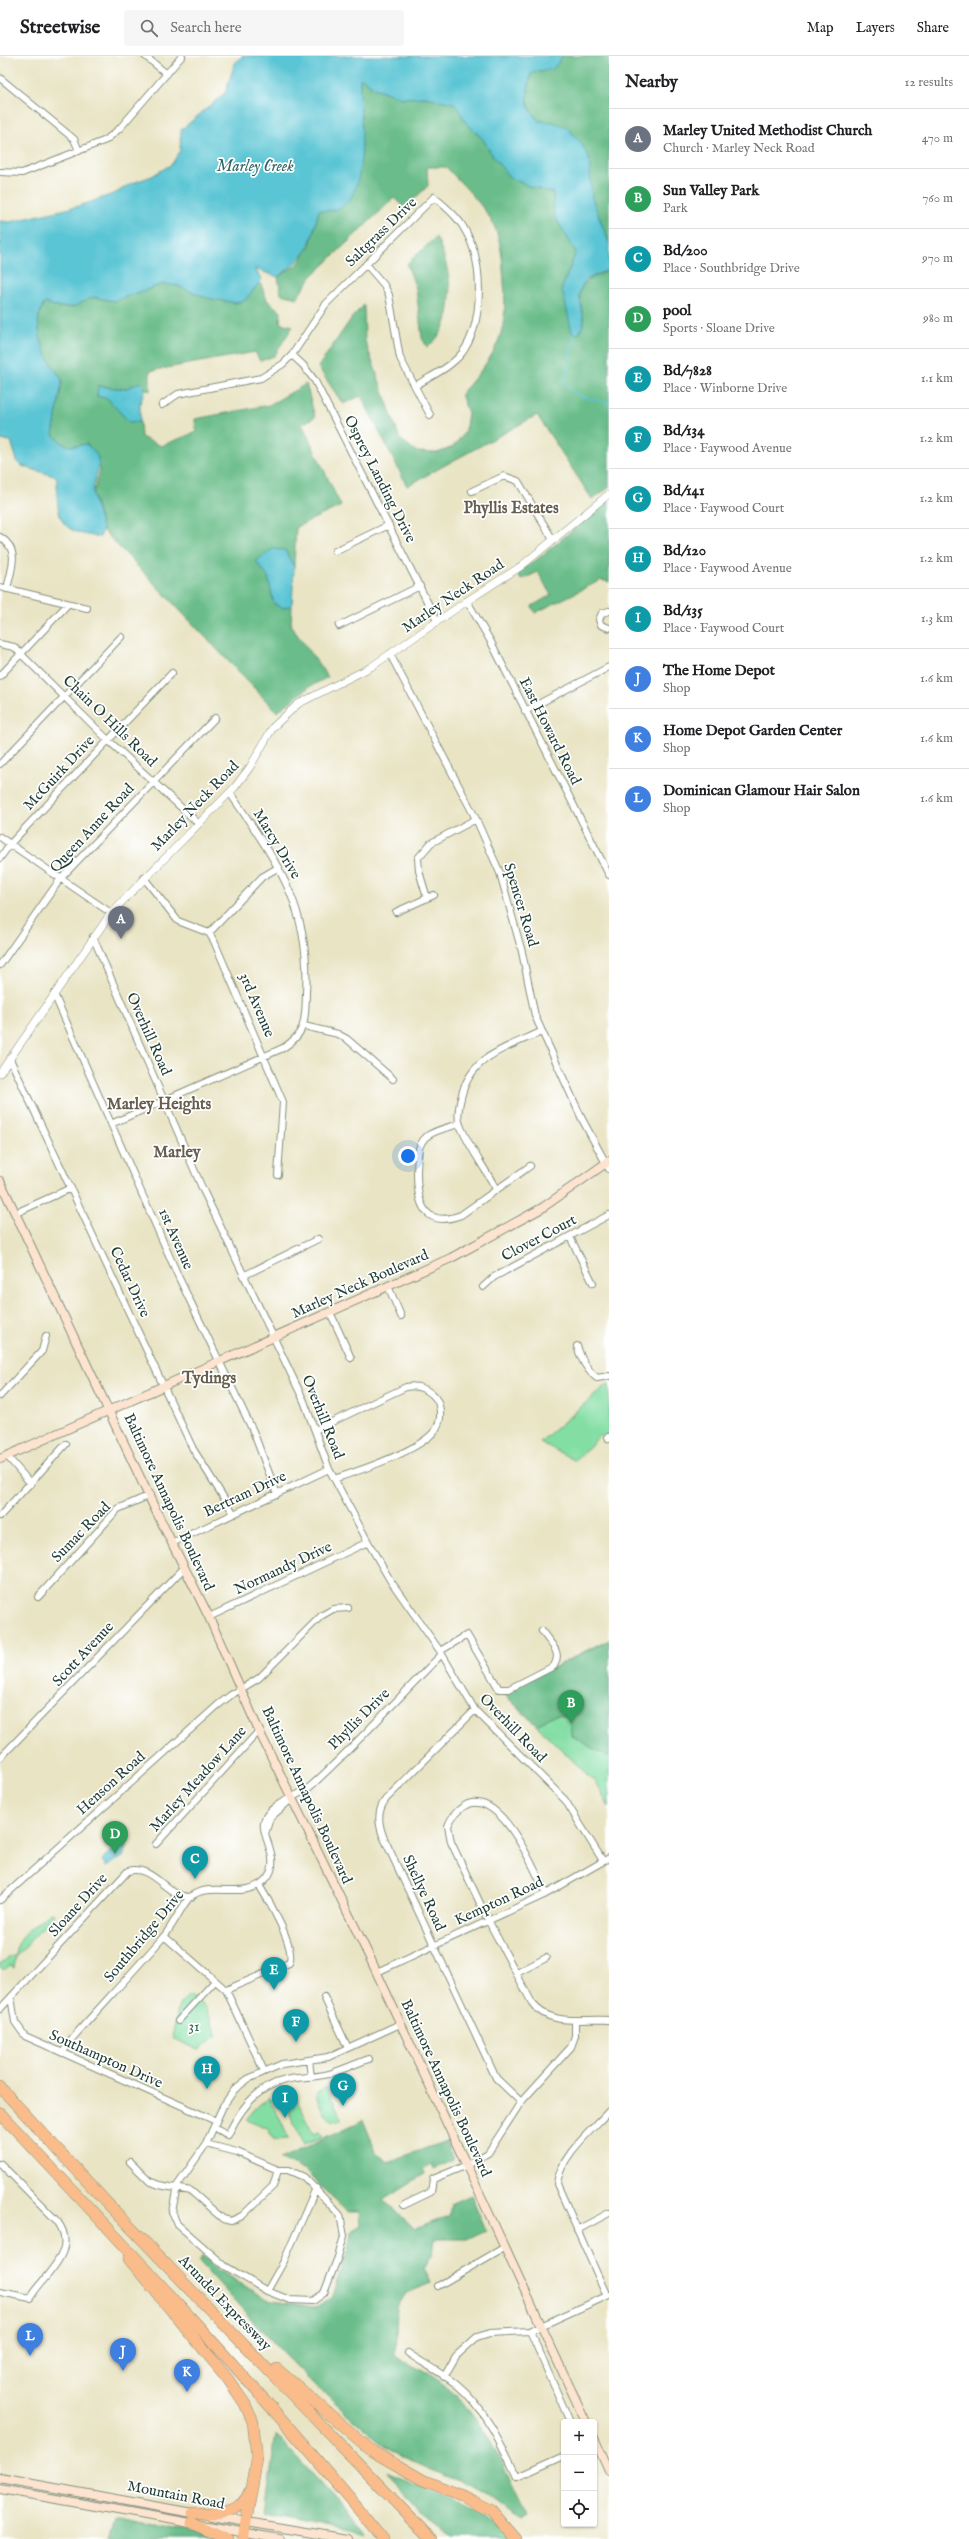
<!DOCTYPE html>
<html lang="en">
<head>
<meta charset="utf-8">
<style>
	body { margin:0; font-family:"IM FELL English",serif; background:#f6f6f6; color:#202124 }
	.controls { position:absolute; right:12px; bottom:12px; display:grid; overflow:hidden; border-radius:4px; box-shadow:0 1px 3px #0004 }
	.controls button { width:36px; height:36px; display:grid; place-items:center; padding:0; border:0; border-bottom:1px solid #e0e0e0; background:#fff; color:#202124; font:20px sans-serif }
	.you { position:absolute; left:408px; top:1100px; width:14px; height:14px; margin:-10px; border:3px solid #fff; border-radius:50%; background:#1a73e8; box-shadow:0 0 0 6px #1a73e833 }
	.badge { display:grid; place-items:center; width:26px; height:26px; border-radius:50%; background:#1f6fb2; color:#fff; font-size:13px; font-weight:700 }
	.pin { position:absolute; translate:-50% -33px; filter:drop-shadow(0 1px 2px #0008) }
	.pin::after { content:''; position:absolute; top:21px; width:14px; height:12px; background:inherit; clip-path:polygon(0 0,100% 0,50% 100%) }
	.list { margin:0; padding:0; list-style:none }
	h2 { display:flex; justify-content:space-between; align-items:center; height:52px; margin:0; padding:0 16px; font-size:17px }
	h2 small { font-size:13px; font-weight:400; color:#757577 }
	.list li { display:grid; grid-template-columns:26px 1fr auto; gap:12px; align-items:center; box-sizing:border-box; height:60px; padding:0 16px; border-top:1px solid #e0e0e0 }
	.list b { display:block; font-size:15px; white-space:nowrap }
	.list p { margin:0; font-size:13px; white-space:nowrap; color:#757577 }
	.list em { font-size:13px; font-style:normal; color:#757577 }
	.icon { flex:none; width:22px; height:22px; fill:none; stroke:currentColor; stroke-width:2; stroke-linecap:round; stroke-linejoin:round }
	.map { position:relative; flex:none; width:609px; height:2483px; overflow:hidden }
	header { display:flex; align-items:center; gap:24px; box-sizing:border-box; height:56px; padding:0 20px; background:#fff; border-bottom:1px solid #e0e0e0 }
	header strong { font-size:19px }
	nav { display:flex; gap:22px; margin-inline-start:auto; font-size:14px }
	.search { width:280px; height:36px; background:#f6f6f6; display:flex; align-items:center; gap:10px; box-sizing:border-box; padding:0 14px; border-radius:4px; color:#757577; font-size:15px }
	main { display:flex }
	aside { flex:1; background:#fff }
	.map>svg:first-child { display:block }
</style>
</head>
<body>
<header>
<strong>Streetwise</strong>
<div class="search"><svg class="icon" aria-label="search" viewBox="0 0 24 24"><circle cx="10" cy="10" r="6"/><path d="M15 15l6 6"/></svg>Search here</div>
<nav><a>Map</a><a>Layers</a><a>Share</a></nav>
</header>
<main>
<div class="map">
<svg width="609" height="2483" viewBox="0 0 609 2483">
	<rect width="100%" height="100%" fill="#fff"/>
	<filter id="ink" filterUnits="userSpaceOnUse"><feTurbulence type="fractalNoise" baseFrequency=".025" numOctaves="2"/><feDisplacementMap in="SourceGraphic" scale="8" xChannelSelector="R" yChannelSelector="G"/><feConvolveMatrix kernelMatrix="1 2 1 2 8 2 1 2 1" color-interpolation-filters="sRGB"/></filter>
	<filter id="wash" filterUnits="userSpaceOnUse"><feTurbulence type="fractalNoise" baseFrequency=".012" numOctaves="4" result="noise"/><feDisplacementMap in="SourceGraphic" scale="16" xChannelSelector="R" yChannelSelector="G"/><feGaussianBlur stdDeviation="0.9" result="paint"/><feColorMatrix in="noise" values="0 0 0 0 0 0 0 0 0 0 0 0 0 0 0 0 0 1.4 0 .05"/><feComposite in="paint" operator="in"/></filter>
	<g filter="url(#wash)">
		<rect width="100%" height="100%" fill="#e9e4c4"/>
		<path fill="#83dea4" stroke="#518e6c" d="M 609,1327 L 609,1377 L 602,1381 L 600,1379 L 576,1405 L 540,1386 Z
			M 603,1586 L 609,1598 L 609,1751 L 595,1726 L 503,1637 Z
			M 50,1857 L 55,1858 L 16,1900 L 14,1912 L 10,1909 L 4,1915 L 0,1912 L 0,1908 L 9,1901 L 16,1900 C 13,1883 38,1865 50,1857 Z
			M 189,1939 L 205,1951 L 217,1979 L 199,1994 L 172,1982 L 179,1949 Z
			M 326,2031 L 343,2064 C 327,2069 321,2052 316,2039 Z
			M 270,2042 L 289,2083 L 274,2084 L 268,2072 L 246,2063 L 260,2048 Z
			M 296,2042 L 314,2078 L 320,2076 L 323,2081 L 303,2088 L 284,2045 Z"/>
		<path fill="#6abd8a" stroke="#447d5f" d="M 563,0 L 609,0 L 609,187 L 592,142 L 589,102 L 553,66 L 539,65 C 523,49 527,39 531,18 L 538,15 L 553,13 Z
			M 362,22 L 374,32 L 402,42 L 426,41 L 454,47 L 459,52 L 466,67 L 483,83 L 490,96 L 531,131 L 553,136 L 554,159 L 576,196 L 562,232 L 584,265 C 580,245 573,229 596,220 C 600,218 606,217 609,213 L 609,432 L 592,443 L 537,359 L 407,430 L 361,340 L 343,348 L 318,311 L 353,260 L 364,249 L 365,285 L 400,383 L 417,396 L 437,397 L 453,391 L 465,376 L 468,357 L 461,338 C 501,293 509,276 503,214 C 502,198 500,179 491,164 C 479,144 462,128 446,111 L 427,111 L 428,130 L 404,152 L 394,142 L 311,221 L 297,242 L 281,238 L 278,221 L 298,208 L 310,190 L 319,154 L 361,72 L 360,23 Z
			M 436,181 C 452,211 460,270 427,291 L 422,282 L 416,233 L 407,208 Z
			M 260,226 L 267,244 L 281,256 L 280,267 L 293,270 L 274,300 L 260,305 L 255,296 L 150,315 L 150,335 L 145,333 L 141,326 L 125,333 L 99,330 L 97,340 L 108,343 L 129,366 L 140,365 L 141,381 L 161,390 L 196,376 L 195,363 L 269,349 L 306,328 L 315,361 L 302,368 L 341,450 L 296,471 L 294,511 L 285,494 L 256,505 L 268,521 L 274,548 L 283,552 L 292,549 L 291,570 L 328,621 L 309,631 L 277,656 L 103,474 L 93,438 L 100,414 L 86,388 C 70,392 65,391 53,379 L 62,326 C 60,318 57,317 53,311 C 42,295 31,263 45,247 L 58,251 L 73,251 L 93,241 L 114,245 L 163,228 L 178,230 L 207,242 L 244,245 Z
			M 609,444 L 609,526 L 601,524 L 535,557 L 532,550 L 551,539 L 538,516 L 521,524 L 517,517 L 535,505 Z
			M 609,1584 L 609,1701 L 571,1680 L 570,1663 C 555,1655 549,1661 537,1670 L 503,1637 Z
			M 363,2064 L 376,2095 L 388,2106 L 446,2085 L 453,2104 L 434,2113 L 432,2108 L 423,2112 L 425,2118 L 383,2143 L 415,2173 L 449,2160 L 451,2148 L 471,2139 L 486,2174 L 467,2183 L 435,2183 L 433,2197 L 424,2212 L 431,2227 L 407,2237 L 397,2253 L 395,2299 C 411,2310 432,2318 447,2331 C 487,2366 504,2414 527,2460 L 520,2464 C 505,2451 490,2440 473,2431 C 442,2417 410,2409 383,2388 C 314,2334 256,2269 198,2204 L 202,2199 L 215,2211 L 267,2244 L 314,2252 L 331,2242 L 349,2193 L 351,2175 L 361,2169 L 360,2156 L 347,2156 L 304,2114 L 280,2103 Z
			M 276,2379 L 366,2476 L 265,2455 Z
			M 386,2416 C 422,2431 484,2450 507,2483 L 452,2483 Z
			M 114,2461 L 206,2479 L 217,2483 L 108,2483 Z"/>
		<path fill="#5ac5d4" stroke="#3c8184" d="M 242,0 L 563,0 L 553,13 L 538,15 L 531,18 C 527,39 523,49 539,65 L 553,66 L 567,71 L 582,88 L 589,102 L 592,142 L 609,187 L 609,213 L 586,224 L 582,230 L 579,238 L 584,265 L 579,278 L 572,277 L 562,232 L 576,196 L 554,159 L 553,137 L 531,131 L 509,121 L 490,96 L 483,83 L 466,67 L 459,53 L 454,47 L 426,41 L 402,42 L 374,32 L 362,22 L 360,23 C 359,57 377,165 319,154 C 309,193 310,197 278,221 L 255,213 L 262,224 L 244,245 L 236,247 L 207,242 L 178,230 L 163,228 L 114,245 L 93,241 L 73,251 L 58,251 L 45,247 C 31,262 42,295 53,311 C 57,317 60,318 62,326 L 53,379 C 65,391 70,392 86,388 C 110,404 92,420 93,438 C 94,450 100,463 103,474 L 100,481 C 56,476 57,461 57,421 L 22,410 L 17,405 L 11,385 L 0,384 L 0,165 L 10,166 L 79,150 L 116,137 L 130,128 L 152,120 L 172,108 L 180,94 L 181,74 L 225,37 L 235,7 Z
			M 141,326 L 145,333 L 140,348 L 140,365 L 129,366 L 108,343 L 97,340 L 98,330 L 125,333 Z
			M 273,493 L 285,494 L 294,511 L 292,549 L 283,552 L 274,548 L 268,521 L 256,505 Z
			M 119,1785 L 127,1791 L 124,1800 L 106,1811 L 102,1804 Z"/>
		<g fill="none" stroke-linecap="round" stroke-linejoin="round">
			<path stroke="#5ac5d4" stroke-width="1.5" d="M 575,276 L 564,327 L 579,340 L 609,347 L 609,350"/>
		</g>
	</g>
	<g filter="url(#ink)">
		<g fill="none" stroke-linecap="round" stroke-linejoin="round">
			<g stroke="#84907c" stroke-width="8">
				<path id="minor" d="M 145,0 L 167,18
					M 0,22 L 74,83 L 79,95
					M 0,116 L 22,117 L 106,84 L 120,72 L 182,0
					M 366,208 L 384,229 L 389,239 L 400,302 L 430,359
					M 292,299 L 303,309 L 315,325 L 437,565
					M 162,349 L 178,338 L 261,322 L 283,308 L 292,299 L 326,248 L 434,141 C 446,151 458,161 465,174 C 484,206 484,267 462,297 C 450,312 431,320 415,330
					M 472,435 L 504,420 L 518,425 L 553,484
					M 0,481 C 21,494 11,513 7,533
					M 335,495 L 389,469
					M 0,531 L 87,552
					M 467,545 L 491,586 L 609,819
					M 609,555 L 602,557 L 599,564 L 601,569 L 609,572
					M 339,570 L 420,530
					M 0,588 L 14,591 L 21,598 L 108,684 L 198,767
					M 390,598 L 476,763 L 500,817 L 522,896 L 535,960 L 582,1063 L 609,1113
					M 0,620 L 68,548
					M 525,655 L 609,611
					M 0,708 L 121,581
					M 0,781 L 111,857
					M 0,802 L 10,788 L 172,617
					M 144,822 L 178,865 L 209,877 L 214,885 L 283,1046 L 278,1119
					M 427,842 L 419,815 L 418,802 L 431,787 L 476,763
					M 396,856 L 434,839
					M 209,877 L 262,821 L 279,811
					M 93,881 L 203,1134 L 304,1345 L 329,1413 L 368,1486 L 390,1524 L 440,1595 L 475,1654 L 565,1744 L 603,1805
					M 0,909 L 61,822 L 215,662
					M 54,938 L 179,1222 L 253,1375 L 277,1438
					M 304,970 L 338,978 L 347,983 L 393,1023
					M 10,1003 L 193,1393 L 234,1458
					M 111,1068 L 283,992 C 307,977 305,963 306,937 C 311,850 276,805 230,737
					M 460,1068 C 449,1071 434,1074 426,1081 C 416,1090 418,1105 417,1116 C 417,1147 424,1173 461,1159 L 530,1110
					M 496,1133 C 485,1112 469,1091 460,1069 C 457,1062 459,1050 461,1042 C 470,1000 506,992 541,976
					M 16,1157 L 71,1132
					M 570,1181 L 593,1227
					M 243,1220 L 318,1183
					M 388,1230 L 401,1260
					M 483,1231 L 494,1221 L 609,1159
					M 330,1256 L 351,1302
					M 577,1290 C 581,1303 586,1314 597,1322 L 609,1320
					M 0,1340 L 42,1295 L 46,1280
					M 315,1374 L 406,1331 C 419,1328 432,1335 438,1346 C 441,1355 441,1365 436,1373 C 423,1394 358,1415 334,1423
					M 608,1381 L 609,1383
					M 7,1400 L 31,1428
					M 0,1460 L 66,1388
					M 172,1487 L 329,1413
					M 38,1541 L 118,1453 L 150,1439
					M 209,1561 L 368,1486
					M 440,1595 L 467,1579 L 499,1633 L 509,1633 L 554,1610 C 563,1595 549,1587 542,1575
					M 475,1654 L 386,1743 C 377,1754 378,1767 383,1780 L 496,2022 L 521,2046
					M 0,1702 L 184,1512
					M 266,1775 L 270,1762 L 289,1745
					M 156,1788 L 259,1675
					M 546,1838 C 535,1815 503,1736 468,1748 C 459,1752 451,1761 448,1770 L 451,1786 L 488,1864 L 532,1947 C 550,1971 582,1962 609,1964
					M 0,1844 L 218,1649 L 231,1639 L 259,1622 L 321,1560 L 333,1553 L 348,1552
					M 164,1880 L 226,1934 L 264,2015
					M 377,1916 L 546,1838 L 609,1802
					M 517,1917 L 546,1902
					M 226,1934 L 289,1907 C 297,1893 268,1843 259,1829
					M 11,1941 L 15,1966 L 25,1980 L 216,2065
					M 324,1941 L 348,1992
					M 0,1953 L 128,1815 C 154,1808 166,1842 191,1841
					M 178,1965 L 215,1925
					M 63,1997 L 68,1987 C 100,1951 134,1915 165,1879 C 173,1869 183,1848 190,1841 C 211,1824 244,1845 265,1824 C 286,1803 254,1776 267,1759 C 278,1744 299,1741 312,1729 C 357,1688 399,1641 442,1598
					M 309,2004 L 311,2021
					M 214,2071 L 228,2079 C 240,2053 257,2030 286,2024 C 301,2020 317,2022 332,2017 C 345,2013 357,2007 369,2003
					M 206,2088 L 237,2096 L 278,2114 L 288,2114 L 304,2121 L 340,2159 L 344,2180 L 338,2201 L 324,2237 L 313,2245 L 290,2244 L 267,2235 L 225,2210 L 177,2168 L 172,2156 L 177,2130 L 206,2088 L 223,2050 L 235,2033 L 248,2023 L 282,2008 L 328,2001 L 400,1968
					M 130,2106 L 149,2125 L 159,2129 L 191,2135 L 223,2163 L 231,2165 L 242,2160 L 273,2130 L 278,2114
					M 0,2107 L 57,2165 C 80,2195 45,2217 30,2242 L 0,2236
					M 404,2149 L 431,2136 L 433,2123 L 467,2109 L 488,2097 L 521,2046 L 571,1991 L 575,1980 L 575,1964
					M 577,2174 L 609,2157
					M 438,2230 L 505,2191
					M 267,2235 L 284,2205 L 316,2132
					M 607,2240 L 557,2128 C 560,2100 591,2075 609,2055
					M 530,2275 L 570,2366
					M 408,2297 C 424,2308 442,2317 457,2329 C 485,2352 502,2389 517,2421 L 564,2400
					M 444,2321 L 456,2300 L 477,2281 L 490,2277 L 530,2275 L 609,2239"/>
			</g>
			<g stroke="#84907c" stroke-width="8">
				<path id="tertiary" d="M 0,1017 L 111,857 L 235,731 L 250,711 L 273,671 L 298,648 L 371,611 L 467,545 L 520,511 L 609,438"/>
			</g>
			<g stroke="#84907c" stroke-width="10">
				<path id="secondary" d="M 0,1125 L 155,1453 L 209,1561 L 259,1675 L 370,1902 L 586,2366
					M 0,1403 L 451,1202 L 542,1152 L 609,1105
					M 594,2382 L 609,2415
					M 0,2422 L 198,2458
					M 0,2433 L 280,2483
					M 211,2460 L 348,2483"/>
			</g>
			<g stroke="#84907c" stroke-width="12">
				<path id="motorway" d="M 0,2031 L 109,2149 L 431,2483
					M 0,2057 C 131,2196 262,2335 383,2483
					M 129,2203 L 228,2323 L 245,2348 L 253,2366 L 257,2403 L 243,2483
					M 277,2313 L 372,2395 L 423,2424 L 463,2440 L 491,2454 L 516,2483
					M 193,2457 C 214,2457 241,2460 249,2436
					M 192,2467 L 227,2483"/>
			</g>
			<use href="#minor" stroke="#fff" stroke-width="6"/>
			<use href="#tertiary" stroke="#fff" stroke-width="7"/>
			<use href="#secondary" stroke="#fde4d0" stroke-width="8"/>
			<use href="#motorway" stroke="#f9bc8a" stroke-width="11"/>
		</g>
	</g>
	<g text-anchor="middle" dominant-baseline="central" stroke-width="3.5" stroke-linejoin="round" paint-order="stroke">
		<g font-size="15" fill="#1f3d34" stroke="#fff">
			<text transform="translate(381 176) rotate(-44)">Saltgrass Drive</text>
			<text transform="translate(380 423) rotate(63)">Osprey Landing Drive</text>
			<text transform="translate(453 540) rotate(-34)">Marley Neck Road</text>
			<text transform="translate(110 665) rotate(44)">Chain O Hills Road</text>
			<text transform="translate(550 675) rotate(63)">East Howard Road</text>
			<text transform="translate(59 717) rotate(-47)">McGuirk Drive</text>
			<text transform="translate(195 750) rotate(-46)">Marley Neck Road</text>
			<text transform="translate(92 772) rotate(-47)">Queen Anne Road</text>
			<text transform="translate(277 788) rotate(59)">Marcy Drive</text>
			<text transform="translate(521 849) rotate(73)">Spencer Road</text>
			<text transform="translate(257 949) rotate(67)">3rd Avenue</text>
			<text transform="translate(149 978) rotate(66)">Overhill Road</text>
			<text transform="translate(539 1182) rotate(-28)">Clover Court</text>
			<text transform="translate(176 1183) rotate(66)">1st Avenue</text>
			<text transform="translate(130 1226) rotate(65)">Cedar Drive</text>
			<text transform="translate(360 1228) rotate(-24)">Marley Neck Boulevard</text>
			<text transform="translate(323 1361) rotate(68)">Overhill Road</text>
			<text transform="translate(245 1438) rotate(-25)">Bertram Drive</text>
			<text transform="translate(169 1446) rotate(65)">Baltimore Annapolis Boulevard</text>
			<text transform="translate(81 1476) rotate(-46)">Sumac Road</text>
			<text transform="translate(283 1512) rotate(-25)">Normandy Drive</text>
			<text transform="translate(83 1598) rotate(-47)">Scott Avenue</text>
			<text transform="translate(359 1663) rotate(-45)">Phyllis Drive</text>
			<text transform="translate(513 1672) rotate(46)">Overhill Road</text>
			<text transform="translate(198 1723) rotate(-48)">Marley Meadow Lane</text>
			<text transform="translate(111 1727) rotate(-42)">Henson Road</text>
			<text transform="translate(307 1739) rotate(65)">Baltimore Annapolis Boulevard</text>
			<text transform="translate(424 1837) rotate(65)">Shellye Road</text>
			<text transform="translate(499 1845) rotate(-25)">Kempton Road</text>
			<text transform="translate(78 1849) rotate(-48)">Sloane Drive</text>
			<text transform="translate(144 1880) rotate(-50)">Southbridge Drive</text>
			<text transform="translate(106 2003) rotate(24)">Southampton Drive</text>
			<text transform="translate(446 2032) rotate(65)">Baltimore Annapolis Boulevard</text>
			<text transform="translate(225 2247) rotate(46)">Arundel Expressway</text>
			<text transform="translate(176 2439) rotate(11)">Mountain Road</text>
		</g>
		<g font-size="15" fill="#386550" stroke="#fff">
			<text x="194" y="1970">31</text>
		</g>
		<g font-size="16" font-style="italic" fill="#316664" stroke="#fff">
			<text x="255" y="111">Marley Creek</text>
		</g>
		<g font-size="16" font-weight="bold" fill="#675e4f" stroke="#fff">
			<text x="511" y="453">Phyllis Estates</text>
			<text x="159" y="1049">Marley Heights</text>
			<text x="177" y="1097">Marley</text>
			<text x="209" y="1323">Tydings</text>
		</g>
	</g>
</svg>
<div class="controls">
<button>+</button>
<button>−</button>
<button><svg class="icon" aria-label="locate" viewBox="0 0 24 24"><circle cx="12" cy="12" r="6"/><path d="M12 2v4M12 18v4M2 12h4M18 12h4"/></svg></button>
</div>
<div class="you"></div>
<div class="pin badge" style="left:121px;top:883px;background:#6b7280">A</div>
<div class="pin badge" style="left:571px;top:1667px;background:#2e9e5b">B</div>
<div class="pin badge" style="left:195px;top:1823px;background:#0f9aa8">C</div>
<div class="pin badge" style="left:115px;top:1798px;background:#2e9e5b">D</div>
<div class="pin badge" style="left:274px;top:1934px;background:#0f9aa8">E</div>
<div class="pin badge" style="left:296px;top:1986px;background:#0f9aa8">F</div>
<div class="pin badge" style="left:343px;top:2050px;background:#0f9aa8">G</div>
<div class="pin badge" style="left:207px;top:2033px;background:#0f9aa8">H</div>
<div class="pin badge" style="left:285px;top:2062px;background:#0f9aa8">I</div>
<div class="pin badge" style="left:123px;top:2315px;background:#3f7fe0">J</div>
<div class="pin badge" style="left:187px;top:2336px;background:#3f7fe0">K</div>
<div class="pin badge" style="left:30px;top:2300px;background:#3f7fe0">L</div>
</div>
<aside>
<h2>Nearby<small>12 results</small></h2>
<ul class="list">
<li><span class="badge" style="background:#6b7280">A</span><div><b>Marley United Methodist Church</b><p>Church · Marley Neck Road</p></div><em>470 m</em></li>
<li><span class="badge" style="background:#2e9e5b">B</span><div><b>Sun Valley Park</b><p>Park</p></div><em>760 m</em></li>
<li><span class="badge" style="background:#0f9aa8">C</span><div><b>Bd/200</b><p>Place · Southbridge Drive</p></div><em>970 m</em></li>
<li><span class="badge" style="background:#2e9e5b">D</span><div><b>pool</b><p>Sports · Sloane Drive</p></div><em>980 m</em></li>
<li><span class="badge" style="background:#0f9aa8">E</span><div><b>Bd/7828</b><p>Place · Winborne Drive</p></div><em>1.1 km</em></li>
<li><span class="badge" style="background:#0f9aa8">F</span><div><b>Bd/134</b><p>Place · Faywood Avenue</p></div><em>1.2 km</em></li>
<li><span class="badge" style="background:#0f9aa8">G</span><div><b>Bd/141</b><p>Place · Faywood Court</p></div><em>1.2 km</em></li>
<li><span class="badge" style="background:#0f9aa8">H</span><div><b>Bd/120</b><p>Place · Faywood Avenue</p></div><em>1.2 km</em></li>
<li><span class="badge" style="background:#0f9aa8">I</span><div><b>Bd/135</b><p>Place · Faywood Court</p></div><em>1.3 km</em></li>
<li><span class="badge" style="background:#3f7fe0">J</span><div><b>The Home Depot</b><p>Shop</p></div><em>1.6 km</em></li>
<li><span class="badge" style="background:#3f7fe0">K</span><div><b>Home Depot Garden Center</b><p>Shop</p></div><em>1.6 km</em></li>
<li><span class="badge" style="background:#3f7fe0">L</span><div><b>Dominican Glamour Hair Salon</b><p>Shop</p></div><em>1.6 km</em></li>
</ul>
</aside>
</main>
</body>
</html>
